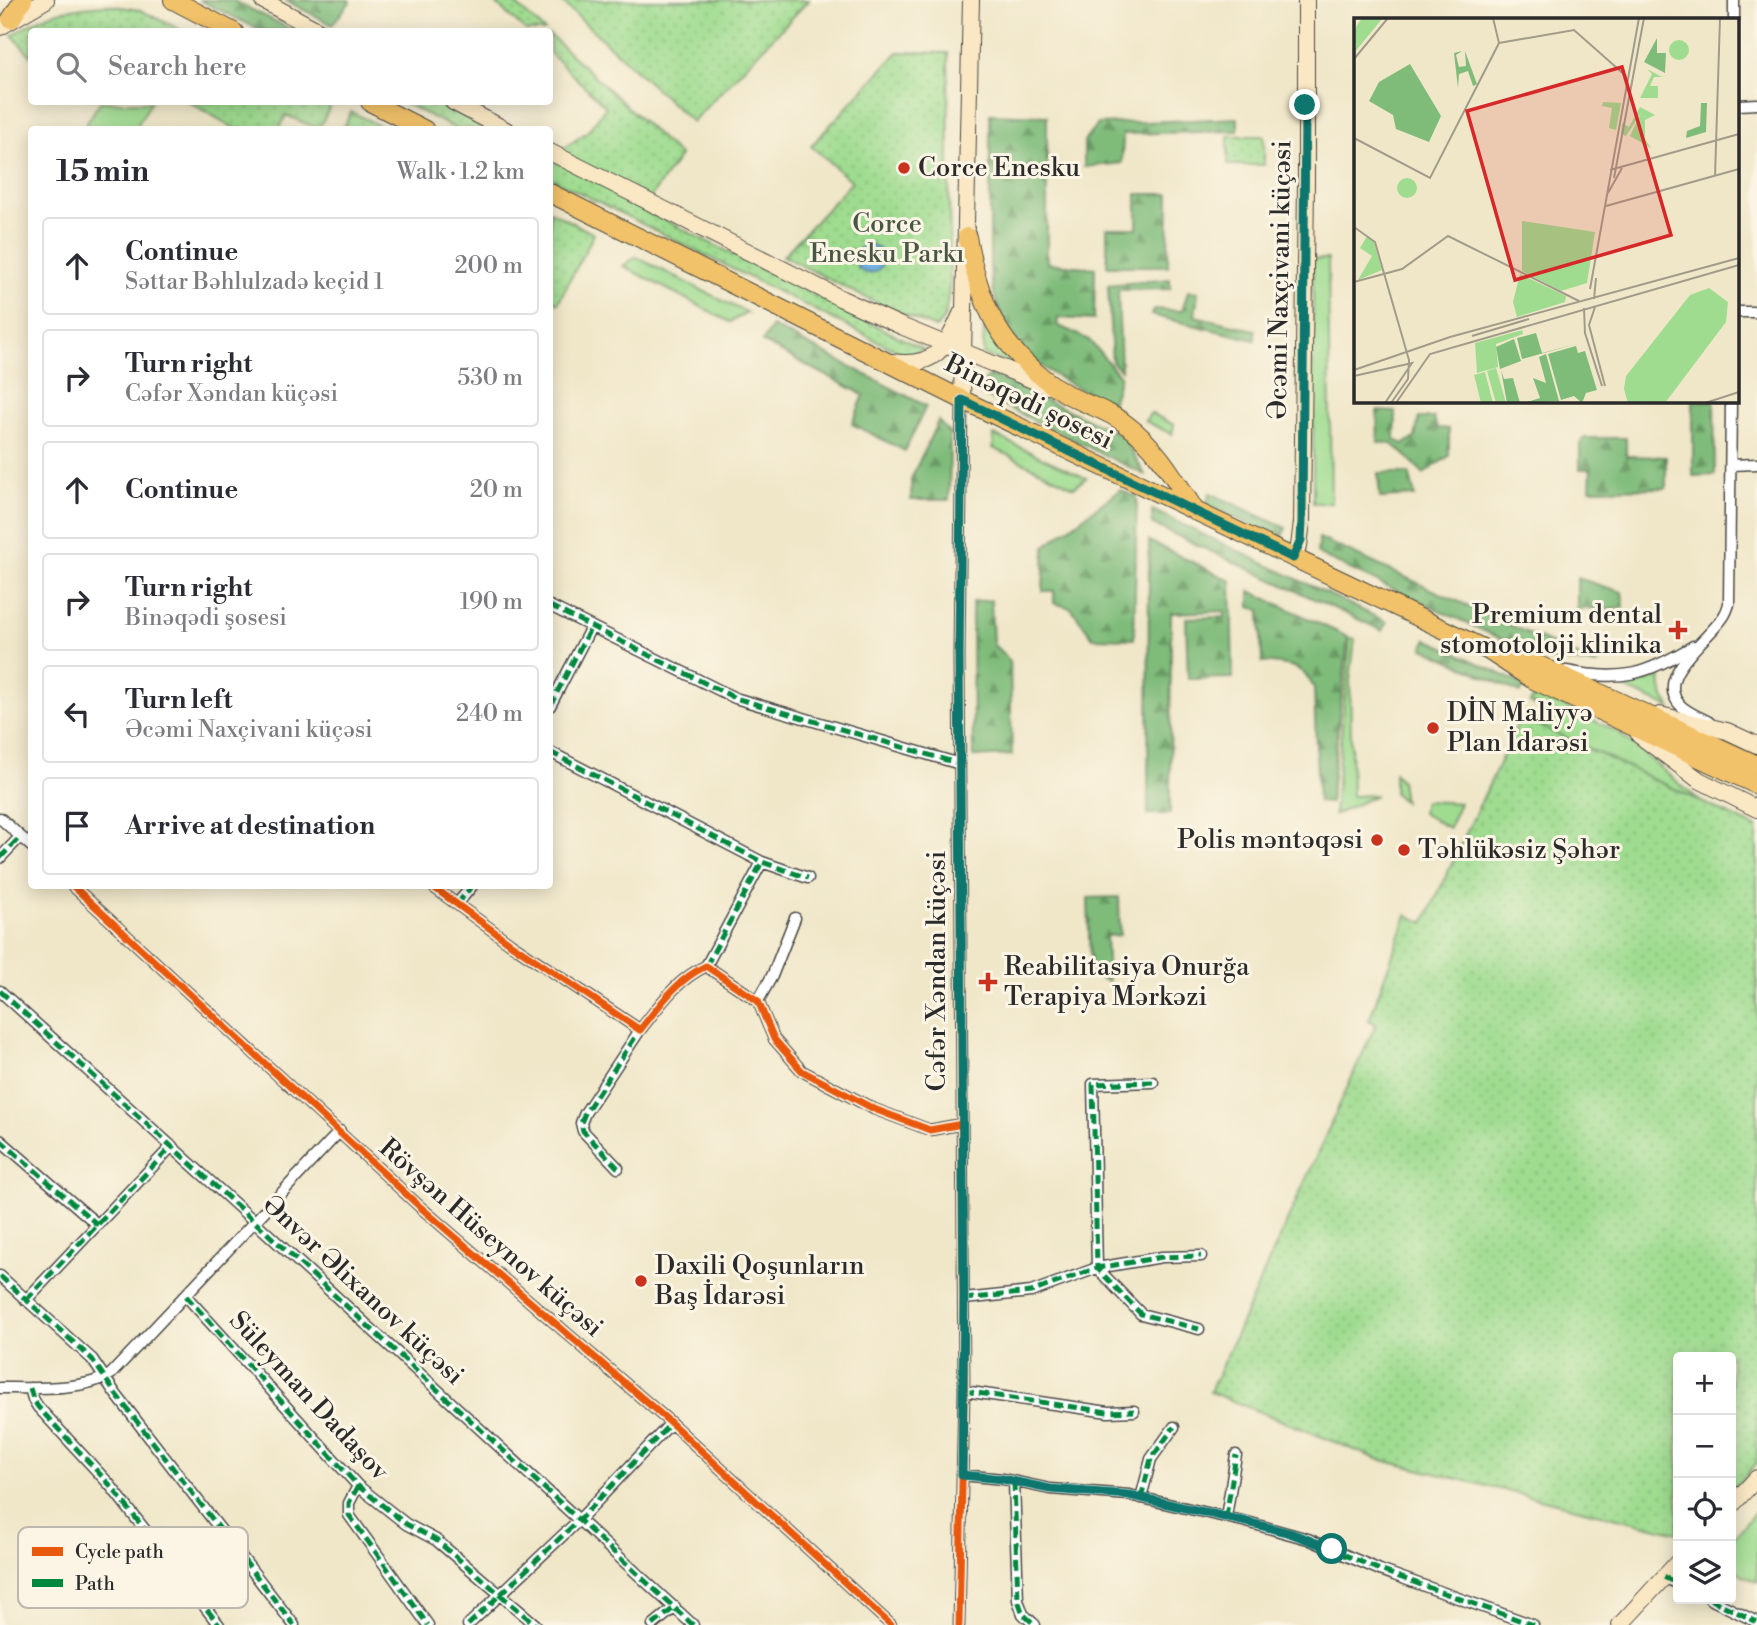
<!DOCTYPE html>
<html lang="en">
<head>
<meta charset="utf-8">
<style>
	body { margin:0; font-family:"Libre Bodoni",serif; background:#f2f2f3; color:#2b2b33 }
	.controls { position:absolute; right:21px; bottom:21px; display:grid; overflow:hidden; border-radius:7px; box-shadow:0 4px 18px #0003 }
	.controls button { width:63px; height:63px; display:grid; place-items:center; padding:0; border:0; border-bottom:2px solid #e1e1e2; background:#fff; color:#2b2b33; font:35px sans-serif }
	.stop { position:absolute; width:21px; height:21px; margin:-16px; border:5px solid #0f766e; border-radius:50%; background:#fff }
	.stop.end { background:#0f766e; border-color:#fff; box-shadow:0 2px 7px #0008 }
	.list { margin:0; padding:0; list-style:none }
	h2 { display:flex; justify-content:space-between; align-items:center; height:91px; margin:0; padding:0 28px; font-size:30px }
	h2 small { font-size:23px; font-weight:400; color:#7c7c81 }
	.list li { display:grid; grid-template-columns:46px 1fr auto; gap:21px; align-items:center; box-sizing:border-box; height:98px; margin:0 14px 14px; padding:0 14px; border:2px solid #e1e1e2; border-radius:7px }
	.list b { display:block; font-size:26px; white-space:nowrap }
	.list p { margin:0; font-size:23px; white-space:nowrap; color:#7c7c81 }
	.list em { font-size:23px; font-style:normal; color:#7c7c81 }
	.icon { flex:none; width:38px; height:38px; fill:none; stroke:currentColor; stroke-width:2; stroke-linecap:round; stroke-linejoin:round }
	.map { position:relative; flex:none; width:1757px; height:1625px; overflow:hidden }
	.search { position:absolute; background:#fff; box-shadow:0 4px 18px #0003; left:28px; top:28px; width:525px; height:77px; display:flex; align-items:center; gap:18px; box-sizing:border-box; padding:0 24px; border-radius:7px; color:#7c7c81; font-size:26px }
	.panel { position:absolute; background:#fff; box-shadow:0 4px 18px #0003; left:28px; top:126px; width:525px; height:763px; border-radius:7px }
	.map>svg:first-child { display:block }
</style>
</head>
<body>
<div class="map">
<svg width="1757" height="1625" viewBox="0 0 1757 1625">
	<defs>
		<pattern id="forest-firs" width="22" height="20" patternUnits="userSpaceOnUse" patternTransform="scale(1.75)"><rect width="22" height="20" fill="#7fbc7a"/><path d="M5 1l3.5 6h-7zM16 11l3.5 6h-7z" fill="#689964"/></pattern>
		<pattern id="park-dots" width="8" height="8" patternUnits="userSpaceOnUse" patternTransform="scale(1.75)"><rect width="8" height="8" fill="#9fdc90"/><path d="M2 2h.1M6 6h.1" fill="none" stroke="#89bd7c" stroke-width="1.8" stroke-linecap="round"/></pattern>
		<pattern id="water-ripples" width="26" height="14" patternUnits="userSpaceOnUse" patternTransform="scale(1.75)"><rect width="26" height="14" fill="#6fb0e3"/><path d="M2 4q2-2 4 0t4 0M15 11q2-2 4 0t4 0" fill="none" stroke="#5b8fb8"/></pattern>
	</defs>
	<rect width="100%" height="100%" fill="#fcf5e5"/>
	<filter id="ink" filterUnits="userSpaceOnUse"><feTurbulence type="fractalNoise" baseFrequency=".0143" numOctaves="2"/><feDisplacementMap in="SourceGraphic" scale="14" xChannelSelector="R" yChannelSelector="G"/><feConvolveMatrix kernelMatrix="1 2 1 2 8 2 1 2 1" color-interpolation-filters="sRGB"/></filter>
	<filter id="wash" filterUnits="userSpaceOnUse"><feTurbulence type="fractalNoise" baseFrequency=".00686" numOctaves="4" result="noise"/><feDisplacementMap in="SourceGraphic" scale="28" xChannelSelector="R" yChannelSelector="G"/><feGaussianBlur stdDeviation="1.57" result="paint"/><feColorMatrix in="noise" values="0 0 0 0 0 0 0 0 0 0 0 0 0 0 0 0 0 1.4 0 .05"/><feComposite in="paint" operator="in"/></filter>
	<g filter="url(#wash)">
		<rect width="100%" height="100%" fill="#f0e7c9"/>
		<path fill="#9fdc90" stroke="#65845e" stroke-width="2" d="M 100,102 L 151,102 L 135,129 L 83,129 Z
			M 636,257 L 747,313 L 730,322 L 623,266 Z
			M 1313,259 L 1328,259 L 1331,503 L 1313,503 Z
			M 984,328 L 1018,368 L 983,354 Z
			M 1151,413 L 1174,425 L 1172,434 L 1145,421 Z
			M 994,435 L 1086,478 L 1074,487 L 993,448 Z
			M 1350,639 L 1355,639 L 1350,680 L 1352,796 L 1376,795 L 1334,815 Z
			M 1661,676 C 1659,690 1663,697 1671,708 L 1622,687 L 1635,685 Z
			M 1534,697 L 1545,697 L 1618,732 L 1700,801 L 1543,727 L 1549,713 L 1530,703 Z
			M 1394,773 L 1401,781 L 1404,802 L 1394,793 Z
			M 1424,801 L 1460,803 L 1449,828 L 1422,813 Z
			M 1757,1510 L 1757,1582 L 1731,1569 L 1731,1540 Z"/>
		<path fill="url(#forest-firs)" stroke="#557452" stroke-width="2" d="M 199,0 L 232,0 L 295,31 L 262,31 Z
			M 285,0 L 349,0 L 350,2 L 332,25 Z
			M 990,114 L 1047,116 L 1047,263 L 1095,268 L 1094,320 L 1058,318 L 1057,325 L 1089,340 L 1120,376 L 1112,404 C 1044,374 997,348 990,268 Z
			M 1238,118 L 1238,131 L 1123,134 L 1122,163 L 1084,167 L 1084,141 L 1098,124 Z
			M 1137,194 L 1169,194 L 1168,266 L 1107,266 L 1107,228 L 1137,228 Z
			M 1170,279 L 1170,289 L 1118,290 L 1121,370 L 1112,362 L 1108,285 Z
			M 1188,291 L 1198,292 L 1195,316 L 1255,330 L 1255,340 L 1151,315 L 1153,309 L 1182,311 Z
			M 772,326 L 926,406 L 905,451 L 852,424 L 864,395 L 762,342 Z
			M 992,375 L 1122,435 L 1145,475 L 980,394 L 982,382 Z
			M 1693,401 L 1714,401 L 1715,475 L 1693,476 Z
			M 1377,411 L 1396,412 L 1395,439 L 1403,444 L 1415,438 L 1419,418 L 1434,418 L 1437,428 L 1449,429 L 1449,456 L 1423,474 C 1418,467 1398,447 1391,444 C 1387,443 1382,443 1378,442 Z
			M 938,421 L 950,434 L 949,500 L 911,500 L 911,479 Z
			M 1584,438 L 1626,438 L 1626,456 L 1666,457 L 1666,488 L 1590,489 L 1591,469 L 1580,469 L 1580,444 Z
			M 1378,473 L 1409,473 L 1415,496 L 1380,498 Z
			M 1120,490 L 1137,497 L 1134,639 L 1093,638 L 1071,608 L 1054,603 L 1054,591 L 1043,591 L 1045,546 Z
			M 1210,493 L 1286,528 L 1281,539 L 1206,504 Z
			M 1152,510 L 1387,622 L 1383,631 L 1152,524 Z
			M 1319,538 L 1598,665 L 1545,659 L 1321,556 L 1317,553 Z
			M 1149,541 L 1231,581 L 1233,678 L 1188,679 L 1186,618 L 1225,617 L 1225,611 L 1171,613 L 1170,814 L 1148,814 Z
			M 1577,578 L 1622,592 L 1624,608 L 1577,609 Z
			M 1250,591 L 1348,637 L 1330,803 L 1318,802 L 1314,688 C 1302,663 1288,665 1262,662 L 1260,610 L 1250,607 Z
			M 991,600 L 993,644 L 1010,661 L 1012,755 L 973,757 L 972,602 Z
			M 1427,639 L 1524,685 L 1520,693 L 1423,648 Z
			M 1119,897 L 1120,935 L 1106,936 L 1108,982 L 1090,972 L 1088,898 Z"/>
		<path fill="url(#park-dots)" stroke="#65845e" stroke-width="2" d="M 492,0 L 511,0 L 545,31 L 526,31 Z
			M 560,0 L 809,0 L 692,122 Z
			M 108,5 L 140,10 L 183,31 L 32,32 L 31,56 L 12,35 C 50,11 63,8 108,5 Z
			M 550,35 L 680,156 L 642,209 L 923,349 L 907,356 L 550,178 L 550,158 L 587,132 L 606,107 L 550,53 Z
			M 898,52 L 948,53 L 950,284 L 945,317 L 936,328 L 872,301 L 783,256 L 852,182 L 811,146 Z
			M 189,102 L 324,102 L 331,105 L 319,129 L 286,115 L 279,129 L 236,129 Z
			M 402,102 L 438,102 L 493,129 L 456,129 Z
			M 351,112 L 387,129 L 343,129 Z
			M 1228,136 L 1264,136 L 1264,165 L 1228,165 Z
			M 550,211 L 594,234 L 558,303 L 550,299 Z
			M 1521,717 L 1757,828 L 1757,1463 L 1731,1491 L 1731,1357 L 1678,1357 L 1678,1533 L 1377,1459 L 1210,1392 L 1376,1024 L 1369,1020 L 1407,915 L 1424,923 Z"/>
		<path fill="url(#water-ripples)" stroke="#4d6e87" stroke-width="2" d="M855 259a14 14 0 1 1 28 0a14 14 0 1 1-28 0Z"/>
	</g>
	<g filter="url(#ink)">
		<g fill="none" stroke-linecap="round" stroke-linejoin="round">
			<g stroke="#494743" stroke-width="13">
				<path id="street" d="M 1734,0 L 1734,19
					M 1738,105 L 1757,104
					M 1738,312 L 1757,312
					M 1731,465 L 1757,464
					M 550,606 L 735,698 L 960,764
					M 1566,671 C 1622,682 1645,675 1693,646
					M 550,706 L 591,627
					M 1709,722 C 1700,717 1688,713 1680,705 C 1652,675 1714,636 1725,614 C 1727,611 1728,607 1729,604 L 1731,401
					M 550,752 L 762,862 L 808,878
					M 0,818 L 32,847
					M 0,858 L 20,837
					M 73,886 L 419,1206 L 671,1423 L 891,1625
					M 432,886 L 511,944 L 640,1030 C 660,1005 676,980 706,966 L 758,1001 L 774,1039 L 802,1071 L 874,1109 L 930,1130 L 962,1124
					M 457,904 L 472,886
					M 706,966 L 762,862
					M 0,991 L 255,1222 L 693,1625
					M 758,1001 L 772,976 L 795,918
					M 1153,1082 L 1093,1084 L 1097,1268 L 1141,1314 L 1199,1329
					M 0,1140 L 98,1225
					M 618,1168 L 583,1131 L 581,1123 L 585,1113 L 640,1030
					M 0,1276 L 92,1359 L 115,1393 L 294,1625
					M 186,1296 L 358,1486 L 406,1524 L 436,1540 L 536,1625
					M 964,1299 L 1031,1292 L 1097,1268 L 1162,1257 L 1201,1256
					M 26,1300 L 172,1146
					M 0,1388 C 32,1388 83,1391 111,1374 L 340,1131
					M 30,1388 L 33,1399 L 38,1407 L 110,1485 L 219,1625
					M 964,1391 L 1108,1412 L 1134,1411
					M 962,1475 L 1003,1479 L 1050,1489 L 1129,1495 L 1247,1522 L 1308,1539 L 1380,1570 L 1533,1625
					M 1014,1482 L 1018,1600 L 1023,1614 L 1035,1625
					M 358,1486 L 349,1503 L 349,1515 L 428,1625
					M 1141,1498 L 1151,1459 L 1174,1427
					M 1226,1517 L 1236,1455
					M 1664,1577 L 1678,1584
					M 1710,1599 L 1757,1622
					M 468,1625 L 579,1520 L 671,1423
					M 653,1625 L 675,1607
					M 959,1625 L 964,1391 L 959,655 L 962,400"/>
			</g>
			<g stroke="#494743" stroke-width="18">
				<path id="secondary" d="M 262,0 L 321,32
					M 0,27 L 46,0
					M 453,102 L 506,130
					M 550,152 L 842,299 L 901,326 L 1047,386
					M 892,362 C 935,368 946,348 962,312
					M 962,400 L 971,0
					M 1293,558 L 1299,546 L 1302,522 L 1306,183 L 1306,0
					M 1660,715 L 1727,731 L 1757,745
					M 1639,735 L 1699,780 L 1757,809
					M 1731,1506 L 1757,1478
					M 1620,1625 L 1678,1562"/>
			</g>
			<g stroke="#494743" stroke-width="20">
				<path id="primary" d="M 173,0 L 234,32
					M 11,19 L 23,0
					M 370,102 L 425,130
					M 550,193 L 965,401 L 1489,651 L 1532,679 L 1757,785
					M 967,237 C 980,307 1002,355 1065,393 C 1085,405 1109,410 1127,425 C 1157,447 1176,481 1196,512
					M 1507,656 L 1541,666 L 1757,765"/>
			</g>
			<use href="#street" stroke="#fff" stroke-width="10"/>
			<use href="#secondary" stroke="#fae7c3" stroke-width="16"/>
			<use href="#primary" stroke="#f2c26a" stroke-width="18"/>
			<path stroke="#00873e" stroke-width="5" stroke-dasharray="10 5" stroke-linecap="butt" d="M 550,606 L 735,698 L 960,764
				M 550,706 L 591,627
				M 550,752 L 762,862 L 808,878
				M 0,858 L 20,837
				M 457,904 L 472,886
				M 706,966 L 762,862
				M 0,991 L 255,1222 L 693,1625
				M 1153,1082 L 1093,1084 L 1097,1268 L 1141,1314 L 1199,1329
				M 0,1140 L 98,1225
				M 618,1168 L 583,1131 L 581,1123 L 585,1113 L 640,1030
				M 0,1276 L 92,1359 L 115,1393 L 294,1625
				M 186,1296 L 358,1486 L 406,1524 L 436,1540 L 536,1625
				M 964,1299 L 1031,1292 L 1097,1268 L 1162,1257 L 1201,1256
				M 26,1300 L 172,1146
				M 30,1388 L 33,1399 L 38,1407 L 110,1485 L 219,1625
				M 964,1391 L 1108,1412 L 1134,1411
				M 962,1475 L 1003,1479 L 1050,1489 L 1129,1495 L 1247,1522 L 1308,1539 L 1380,1570 L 1533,1625
				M 1014,1482 L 1018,1600 L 1023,1614 L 1035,1625
				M 358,1486 L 349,1503 L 349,1515 L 428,1625
				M 1141,1498 L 1151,1459 L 1174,1427
				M 1226,1517 L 1236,1455
				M 1664,1577 L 1678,1584
				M 1710,1599 L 1757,1622
				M 468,1625 L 579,1520 L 671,1423
				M 653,1625 L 675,1607"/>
			<g stroke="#fcf5e5" stroke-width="11">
				<path id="cycleway" d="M 73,886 L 419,1206 L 671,1423 L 891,1625
					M 432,886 L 511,944 L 640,1030 C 660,1005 676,980 706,966 L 758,1001 L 774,1039 L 802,1071 L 874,1109 L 930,1130 L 962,1124
					M 959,1625 L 964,1391 L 959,655 L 962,400"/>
			</g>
			<use href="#cycleway" stroke="#e8590c" stroke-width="7"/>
		</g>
	</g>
	<g fill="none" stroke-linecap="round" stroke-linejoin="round" filter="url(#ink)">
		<path stroke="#0f766e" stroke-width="9" d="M 1305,105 L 1302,522 L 1301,540 L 1293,558 L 962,400 L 959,655 L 964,1298 L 962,1475 L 1003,1479 L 1050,1489 L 1129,1495 L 1247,1522 L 1290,1533 L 1332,1549"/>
	</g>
	<g fill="#c8321e" stroke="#fcf5e5" stroke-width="2.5">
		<circle cx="904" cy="168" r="7"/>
		<path d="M1674.5 619.5h7v7h7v7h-7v7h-7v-7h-7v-7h7z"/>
		<circle cx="1433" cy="728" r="7"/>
		<circle cx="1377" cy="840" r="7"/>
		<circle cx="1404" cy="850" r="7"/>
		<path d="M984.5 971.5h7v7h7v7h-7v7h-7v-7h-7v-7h7z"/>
		<circle cx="641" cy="1281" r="7"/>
	</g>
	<g text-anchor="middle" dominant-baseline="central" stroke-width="6" stroke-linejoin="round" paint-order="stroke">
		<g font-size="26" fill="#2b2b2b" stroke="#fcf5e5" text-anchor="start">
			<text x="918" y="168">Corce Enesku</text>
			<text x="1662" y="615" text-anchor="end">Premium dental<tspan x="1662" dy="30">stomotoloji klinika</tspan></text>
			<text x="1447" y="713">DİN Maliyyə<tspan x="1447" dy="30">Plan İdarəsi</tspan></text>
			<text x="1363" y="840" text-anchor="end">Polis məntəqəsi</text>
			<text x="1418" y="850">Təhlükəsiz Şəhər</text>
			<text x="1004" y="967">Reabilitasiya Onurğa<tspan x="1004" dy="30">Terapiya Mərkəzi</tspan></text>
			<text x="655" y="1266">Daxili Qoşunların<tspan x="655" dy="30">Baş İdarəsi</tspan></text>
		</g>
		<g font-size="26" fill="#485744" stroke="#fcf5e5">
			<text x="887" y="224">Corce<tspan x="887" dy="30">Enesku Parkı</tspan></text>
		</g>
		<g font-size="26" fill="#2b2b2b" stroke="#fcf5e5">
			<text transform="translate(1280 280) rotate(-89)">Əcəmi Naxçivani küçəsi</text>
			<text transform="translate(1029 402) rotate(26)">Binəqədi şosesi</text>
			<text transform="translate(937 971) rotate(-90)">Cəfər Xəndan küçəsi</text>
			<text transform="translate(491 1238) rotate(41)">Rövşən Hüseynov küçəsi</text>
			<text transform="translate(363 1290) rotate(43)">Ənvər Əlixanov küçəsi</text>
			<text transform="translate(309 1396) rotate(47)">Süleyman Dadaşov</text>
		</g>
	</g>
	<g transform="translate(1354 18)">
		<rect width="385" height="385" fill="#f0e7c9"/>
		<path d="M315 32a10 10 0 1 1 20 0a10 10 0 1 1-20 0ZM 166,256 L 212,278 L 211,284 L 163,299 L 159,284 ZM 355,270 L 374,284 L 372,304 L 311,385 L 274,385 L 270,371 L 272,358 L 336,277 ZM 168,312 L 169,316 L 142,326 L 144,349 L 123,355 L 121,325 ZM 142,350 L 152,385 L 142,385 L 133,353 ZM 131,354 L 139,385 L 127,385 L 120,357 Z" fill="#9fdc90"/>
		<path d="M 303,20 L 303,35 L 312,35 L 311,55 L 290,44 ZM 108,33 L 102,37 L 105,49 L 112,48 L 111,33 L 123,66 L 119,68 L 114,53 L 105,56 L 104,70 L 100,35 ZM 56,46 L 87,98 L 75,124 L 42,111 L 39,97 L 15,83 L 25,64 ZM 347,85 L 353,85 L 352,114 L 332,120 L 333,113 L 346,108 ZM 182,315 L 188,335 L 226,325 L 168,341 L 163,320 ZM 160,321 L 167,343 L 146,351 L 142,329 ZM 222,328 L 224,335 L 231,333 L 243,372 L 232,375 L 228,385 L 220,378 L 207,382 L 194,336 ZM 192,336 L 205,383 L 170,385 L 186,380 L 179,360 L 192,365 L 185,339 ZM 147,352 L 150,361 L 159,360 L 166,385 L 153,385 Z" fill="#7fbc7a"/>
		<path d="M 8,0 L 28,1 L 0,35 L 0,12 ZM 293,51 L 308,59 L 300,59 L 296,68 L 304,68 L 304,80 L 286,80 L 298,56 ZM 249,84 L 267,85 L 262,112 L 255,110 L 258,90 L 248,88 ZM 286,89 L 301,97 L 291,102 L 291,121 L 297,130 L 276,118 L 287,95 L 272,118 L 267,116 L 268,105 L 275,109 ZM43 170a10 10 0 1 1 20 0a10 10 0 1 1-20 0ZM 168,203 L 241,214 L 233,265 L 207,273 L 168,253 ZM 13,218 L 20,224 L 28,252 L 4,262 L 18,238 L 6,230 Z" fill="#9fdc90"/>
		<path fill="none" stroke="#a19c8a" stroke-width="2" d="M 145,25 L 220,12 L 272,58M 0,41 L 34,0M 0,120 L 76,160 L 145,25 L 139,0M 256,152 L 385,116M 361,158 L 366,0M 260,160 L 290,0M 254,175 L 268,150M 252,188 L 385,151M 0,209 L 21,224 L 55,342 L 54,361 L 37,385M 0,264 L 48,251 L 94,218 L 225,283M 236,271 L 285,0M 240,281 L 242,260M 241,289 L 235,307 L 251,368M 230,290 L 231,315 L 248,368M 118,318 L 175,301M 0,352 L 96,319 L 385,240M 0,358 L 58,345 L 31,385M 42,385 L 76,336 L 385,247M 351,385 L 385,374"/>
		<path fill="#d62828" fill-opacity="0.15" stroke="#d62828" stroke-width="3.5" d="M 268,49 L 317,217 L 161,262 L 113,93 Z"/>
		<rect width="385" height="385" fill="none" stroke="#2b2b2b" stroke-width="3.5"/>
	</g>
	<rect x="18" y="1527" width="230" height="81" rx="10" fill="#fcf5e5" stroke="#bdb8ad" stroke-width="2"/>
	<rect x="32" y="1547" width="31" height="9" fill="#e8590c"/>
	<rect x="32" y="1579" width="31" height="8" fill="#00873e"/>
	<g font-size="19" fill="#2b2b2b">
		<text x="75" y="1558">Cycle path</text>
		<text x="75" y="1590">Path</text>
	</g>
</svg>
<div class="controls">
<button>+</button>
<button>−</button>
<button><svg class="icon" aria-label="locate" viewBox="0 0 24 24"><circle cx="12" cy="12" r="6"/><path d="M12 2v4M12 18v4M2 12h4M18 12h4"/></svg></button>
<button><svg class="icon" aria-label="layers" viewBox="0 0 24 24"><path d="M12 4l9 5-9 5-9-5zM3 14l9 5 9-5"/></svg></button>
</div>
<div class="stop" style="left:1332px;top:1549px"></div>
<div class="stop end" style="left:1305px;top:105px"></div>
<div class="search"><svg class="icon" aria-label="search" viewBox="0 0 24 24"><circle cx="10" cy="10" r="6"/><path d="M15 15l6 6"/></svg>Search here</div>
<section class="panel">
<h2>15 min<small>Walk · 1.2 km</small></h2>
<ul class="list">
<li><svg class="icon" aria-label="ahead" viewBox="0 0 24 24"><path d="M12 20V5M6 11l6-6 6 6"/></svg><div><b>Continue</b><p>Səttar Bəhlulzadə keçid 1</p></div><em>200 m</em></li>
<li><svg class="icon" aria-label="right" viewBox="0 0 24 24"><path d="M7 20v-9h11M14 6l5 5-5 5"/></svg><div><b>Turn right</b><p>Cəfər Xəndan küçəsi</p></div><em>530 m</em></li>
<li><svg class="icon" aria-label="ahead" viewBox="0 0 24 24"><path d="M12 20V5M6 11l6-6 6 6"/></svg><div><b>Continue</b></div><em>20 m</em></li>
<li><svg class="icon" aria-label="right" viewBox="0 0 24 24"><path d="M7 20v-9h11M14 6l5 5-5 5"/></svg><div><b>Turn right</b><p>Binəqədi şosesi</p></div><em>190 m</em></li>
<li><svg class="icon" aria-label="left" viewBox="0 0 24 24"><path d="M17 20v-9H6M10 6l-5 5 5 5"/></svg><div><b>Turn left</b><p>Əcəmi Naxçivani küçəsi</p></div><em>240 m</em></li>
<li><svg class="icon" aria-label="arrive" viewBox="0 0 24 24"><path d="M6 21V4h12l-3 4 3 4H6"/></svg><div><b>Arrive at destination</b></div></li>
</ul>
</section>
</div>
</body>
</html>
